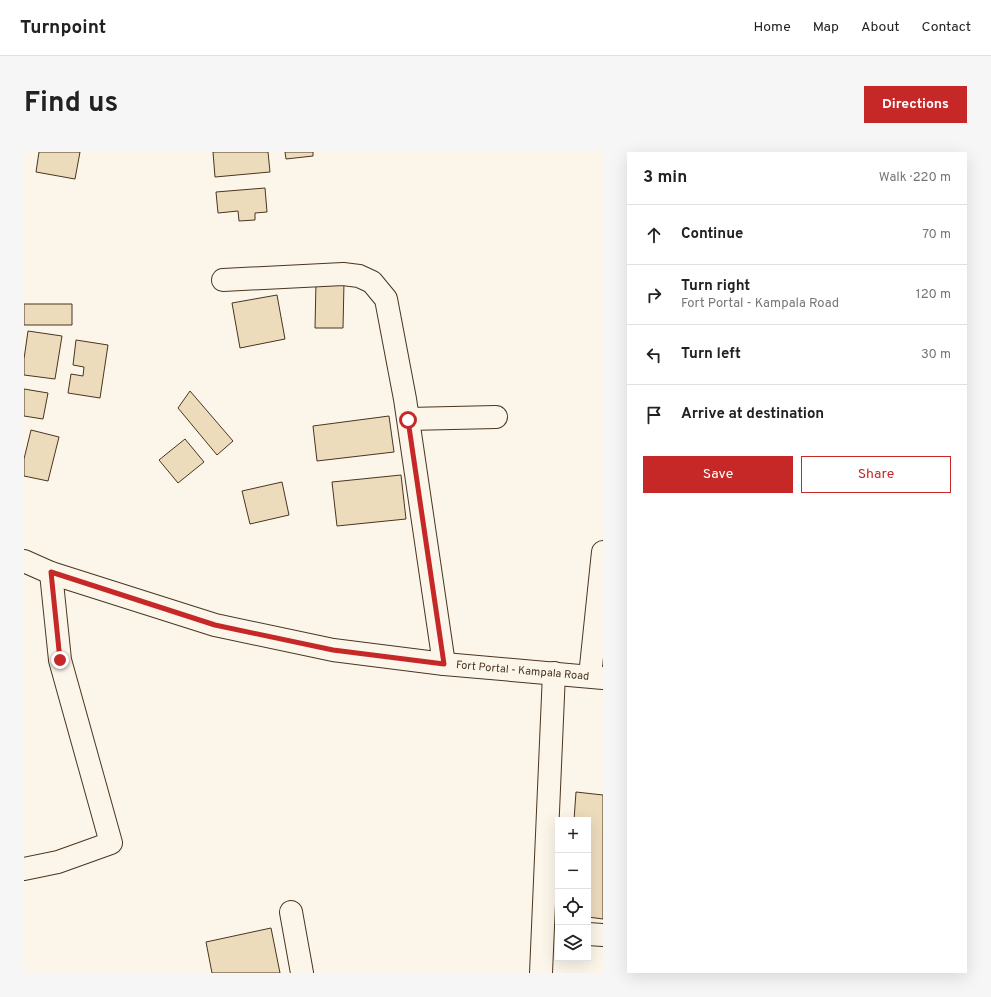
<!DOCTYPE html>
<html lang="en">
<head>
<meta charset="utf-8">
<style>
	body { margin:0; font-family:Overpass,sans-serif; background:#f6f6f6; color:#222 }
	.controls { position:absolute; right:12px; bottom:12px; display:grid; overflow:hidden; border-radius:0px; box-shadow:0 4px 16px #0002 }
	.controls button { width:36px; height:36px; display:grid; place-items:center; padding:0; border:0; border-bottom:1px solid #e0e0e0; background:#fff; color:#222; font:20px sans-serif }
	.stop { position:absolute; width:12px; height:12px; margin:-9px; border:3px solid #c62828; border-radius:50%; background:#fff }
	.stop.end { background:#c62828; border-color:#fff; box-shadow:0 1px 4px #0008 }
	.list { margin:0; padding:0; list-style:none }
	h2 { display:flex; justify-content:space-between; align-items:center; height:52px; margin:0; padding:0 16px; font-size:17px }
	h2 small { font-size:13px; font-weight:400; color:#767676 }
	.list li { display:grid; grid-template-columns:26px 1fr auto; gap:12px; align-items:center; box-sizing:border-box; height:60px; padding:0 16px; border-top:1px solid #e0e0e0 }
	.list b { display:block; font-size:15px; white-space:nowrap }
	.list p { margin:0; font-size:13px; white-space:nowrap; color:#767676 }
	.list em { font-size:13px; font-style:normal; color:#767676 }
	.actions { display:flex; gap:8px; padding:12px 16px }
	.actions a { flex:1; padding:9px 0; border:1px solid #c62828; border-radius:0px; text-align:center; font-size:14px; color:#c62828 }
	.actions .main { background:#c62828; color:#fff }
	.icon { flex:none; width:22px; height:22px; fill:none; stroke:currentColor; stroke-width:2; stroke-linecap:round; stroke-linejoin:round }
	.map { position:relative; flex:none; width:579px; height:821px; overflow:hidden; border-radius:0px }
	header { display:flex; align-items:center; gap:24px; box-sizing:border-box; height:56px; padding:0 20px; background:#fff; border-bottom:1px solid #e0e0e0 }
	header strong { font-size:19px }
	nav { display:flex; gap:22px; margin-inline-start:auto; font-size:14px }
	.intro { display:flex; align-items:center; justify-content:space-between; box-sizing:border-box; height:96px; padding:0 24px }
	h1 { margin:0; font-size:28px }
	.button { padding:10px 18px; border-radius:0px; background:#c62828; color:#fff; font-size:14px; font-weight:700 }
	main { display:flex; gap:24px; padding:0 24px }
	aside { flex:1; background:#fff; border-radius:0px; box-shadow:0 4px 16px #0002 }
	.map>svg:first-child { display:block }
</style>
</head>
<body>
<header>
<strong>Turnpoint</strong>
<nav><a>Home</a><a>Map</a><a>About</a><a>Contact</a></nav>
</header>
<div class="intro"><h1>Find us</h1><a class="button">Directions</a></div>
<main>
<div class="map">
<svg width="579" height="821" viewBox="0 0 579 821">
	<rect width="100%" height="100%" fill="#fbf6e9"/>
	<path fill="#ecdcbc" stroke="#4a3520" d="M 15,0 L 56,0 L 51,27 L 12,20 Z
		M 189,0 L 244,0 L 246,20 L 191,25 Z
		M 261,0 L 289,0 L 289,4 L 262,7 Z
		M 241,36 L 243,60 L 231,61 L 231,68 L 215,69 L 214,59 L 194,61 L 192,40 Z
		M 292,130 L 320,130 L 319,176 L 291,176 Z
		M 253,143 L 261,187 L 216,196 L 208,151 Z
		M 0,152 L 48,152 L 48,173 L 0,173 Z
		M 4,179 L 38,184 L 31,227 L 0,223 L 0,207 Z
		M 52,188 L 84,193 L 76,246 L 44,241 L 47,222 L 59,224 L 60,215 L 49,213 Z
		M 0,237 L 24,241 L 19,267 L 0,264 Z
		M 166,239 L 209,289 L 193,303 L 154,256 Z
		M 365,264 L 370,300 L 293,309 L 289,274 Z
		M 7,278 L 35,285 L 24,329 L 0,324 L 0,307 Z
		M 161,287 L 180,310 L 154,331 L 135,308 Z
		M 377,323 L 382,367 L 313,374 L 308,330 Z
		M 258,330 L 265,363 L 226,372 L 218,339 Z
		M 552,640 L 579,643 L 579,767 L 564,765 L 564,668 L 550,668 Z
		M 247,776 L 256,821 L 188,821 L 182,790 Z"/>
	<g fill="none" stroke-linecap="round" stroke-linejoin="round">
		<g stroke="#4a3520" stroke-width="24">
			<path id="minor" d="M 199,128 L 319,122 L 335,124 L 348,130 L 362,147 L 381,247 L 420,512
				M 384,267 L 472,265
				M 566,524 L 579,400
				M 0,717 L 34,710 L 87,691 L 36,508 L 27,421
				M 267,760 L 278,821
				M 564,782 L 579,783
				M 517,821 L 530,521"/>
		</g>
		<g stroke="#4a3520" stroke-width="24">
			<g id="major">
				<path id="s1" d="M 0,409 L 27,421 L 191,473 L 309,498 L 420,512 L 579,526"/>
			</g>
		</g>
		<use href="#minor" stroke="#fbf6e9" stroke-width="22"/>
		<use href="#major" stroke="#fbf6e9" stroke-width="22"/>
	</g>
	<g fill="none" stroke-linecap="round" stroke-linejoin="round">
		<path stroke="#c62828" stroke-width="5" d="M 36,508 L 27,420 L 191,473 L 309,498 L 420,512 L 384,268"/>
	</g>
	<g text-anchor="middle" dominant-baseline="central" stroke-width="3" stroke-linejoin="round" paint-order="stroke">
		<g font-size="11" fill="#4a3520" stroke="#fbf6e9">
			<text stroke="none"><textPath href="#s1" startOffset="513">Fort Portal - Kampala Road</textPath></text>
		</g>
	</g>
</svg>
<div class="controls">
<button>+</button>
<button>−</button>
<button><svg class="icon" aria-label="locate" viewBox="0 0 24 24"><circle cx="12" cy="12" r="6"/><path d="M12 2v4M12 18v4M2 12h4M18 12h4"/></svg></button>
<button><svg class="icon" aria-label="layers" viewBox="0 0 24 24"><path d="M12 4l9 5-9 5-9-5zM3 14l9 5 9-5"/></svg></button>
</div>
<div class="stop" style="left:384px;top:268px"></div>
<div class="stop end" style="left:36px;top:508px"></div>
</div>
<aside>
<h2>3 min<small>Walk · 220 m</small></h2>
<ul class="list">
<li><svg class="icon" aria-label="ahead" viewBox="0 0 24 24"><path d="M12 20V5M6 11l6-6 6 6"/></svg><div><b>Continue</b></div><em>70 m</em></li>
<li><svg class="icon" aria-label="right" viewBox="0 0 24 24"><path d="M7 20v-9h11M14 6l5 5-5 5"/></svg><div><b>Turn right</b><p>Fort Portal - Kampala Road</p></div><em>120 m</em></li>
<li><svg class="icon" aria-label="left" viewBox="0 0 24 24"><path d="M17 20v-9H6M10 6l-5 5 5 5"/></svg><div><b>Turn left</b></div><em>30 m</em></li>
<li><svg class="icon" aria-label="arrive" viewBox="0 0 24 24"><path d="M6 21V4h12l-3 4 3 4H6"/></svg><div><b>Arrive at destination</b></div></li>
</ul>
<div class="actions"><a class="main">Save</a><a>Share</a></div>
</aside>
</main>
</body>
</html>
